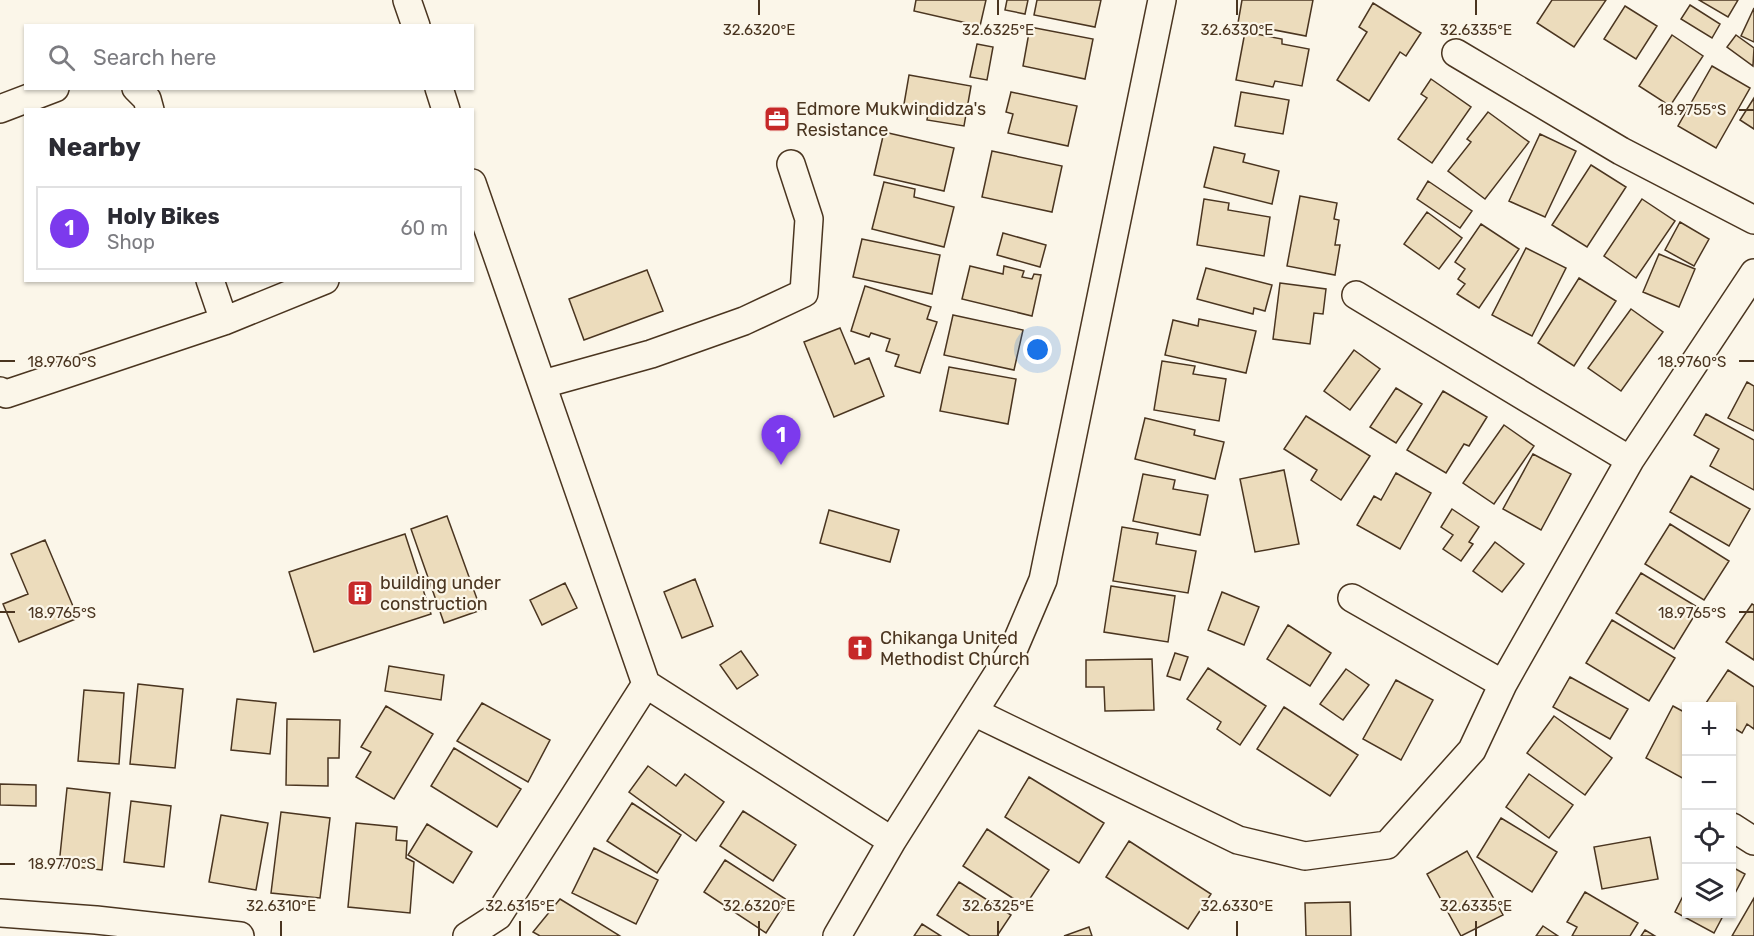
<!DOCTYPE html>
<html lang="en">
<head>
<meta charset="utf-8">
<style>
	body { margin:0; font-family:Rubik,sans-serif; background:#f2f2f3; color:#2b2b33 }
	.controls { position:absolute; right:18px; bottom:18px; display:grid; overflow:hidden; border-radius:0px; box-shadow:0 2px 4px #0004 }
	.controls button { width:54px; height:54px; display:grid; place-items:center; padding:0; border:0; border-bottom:2px solid #e1e1e2; background:#fff; color:#2b2b33; font:30px sans-serif }
	.you { position:absolute; left:1038px; top:350px; width:21px; height:21px; margin:-15px; border:4px solid #fff; border-radius:50%; background:#1a73e8; box-shadow:0 0 0 9px #1a73e833 }
	.badge { display:grid; place-items:center; width:39px; height:39px; border-radius:50%; background:#7c3aed; color:#fff; font-size:20px; font-weight:700 }
	.pin { position:absolute; translate:-50% -50px; filter:drop-shadow(0 2px 3px #0008) }
	.pin::after { content:''; position:absolute; top:32px; width:21px; height:18px; background:inherit; clip-path:polygon(0 0,100% 0,50% 100%) }
	.list { margin:0; padding:0; list-style:none }
	h2 { display:flex; justify-content:space-between; align-items:center; height:78px; margin:0; padding:0 24px; font-size:26px }
	h2 small { font-size:20px; font-weight:400; color:#7c7c81 }
	.list li { display:grid; grid-template-columns:39px 1fr auto; gap:18px; align-items:center; box-sizing:border-box; height:84px; margin:0 12px 12px; padding:0 12px; border:2px solid #e1e1e2; border-radius:0px }
	.list b { display:block; font-size:22px; white-space:nowrap }
	.list p { margin:0; font-size:20px; white-space:nowrap; color:#7c7c81 }
	.list em { font-size:20px; font-style:normal; color:#7c7c81 }
	.icon { flex:none; width:33px; height:33px; fill:none; stroke:currentColor; stroke-width:2; stroke-linecap:round; stroke-linejoin:round }
	.map { position:relative; flex:none; width:1754px; height:936px; overflow:hidden }
	.search { position:absolute; background:#fff; box-shadow:0 2px 4px #0004; left:24px; top:24px; width:450px; height:66px; display:flex; align-items:center; gap:15px; box-sizing:border-box; padding:0 21px; border-radius:0px; color:#7c7c81; font-size:22px }
	.panel { position:absolute; background:#fff; box-shadow:0 2px 4px #0004; left:24px; top:108px; width:450px; height:174px; border-radius:0px }
	.map>svg:first-child { display:block }
</style>
</head>
<body>
<div class="map">
<svg width="1754" height="936" viewBox="0 0 1754 936">
	<rect width="100%" height="100%" fill="#fbf6e9"/>
	<path fill="#ecdcbc" stroke="#4a3520" stroke-width="1.5" d="M 916,0 L 986,0 L 980,26 L 914,11 Z
		M 1007,0 L 1028,0 L 1025,14 L 1005,10 Z
		M 1037,0 L 1101,0 L 1095,27 L 1034,15 Z
		M 1242,0 L 1313,0 L 1306,36 L 1238,23 Z
		M 1552,0 L 1606,0 L 1574,47 L 1537,23 Z
		M 1699,0 L 1738,0 L 1728,17 Z
		M 1373,3 L 1421,33 L 1406,56 L 1400,52 L 1369,101 L 1337,80 L 1367,32 L 1359,27 Z
		M 1690,5 L 1720,24 L 1712,38 L 1681,19 Z
		M 1625,6 L 1657,26 L 1636,59 L 1604,39 Z
		M 1754,8 L 1754,42 L 1741,36 Z
		M 1030,27 L 1093,39 L 1085,79 L 1023,66 Z
		M 1245,32 L 1282,39 L 1282,44 L 1309,49 L 1302,86 L 1275,81 L 1273,87 L 1236,80 Z
		M 1672,35 L 1703,56 L 1670,106 L 1639,86 Z
		M 1736,35 L 1754,48 L 1753,66 L 1727,47 Z
		M 977,44 L 993,47 L 987,80 L 970,77 Z
		M 1712,66 L 1750,88 L 1716,148 L 1678,126 Z
		M 909,75 L 971,86 L 964,126 L 927,120 L 928,114 L 903,110 Z
		M 1431,79 L 1471,107 L 1432,163 L 1398,139 L 1427,98 L 1421,94 Z
		M 1011,92 L 1077,106 L 1068,146 L 1008,133 L 1013,114 L 1006,112 Z
		M 1241,92 L 1289,100 L 1283,134 L 1235,126 Z
		M 1754,98 L 1754,129 L 1740,120 Z
		M 1488,112 L 1529,142 L 1485,199 L 1448,171 L 1471,142 L 1467,139 Z
		M 884,132 L 954,148 L 944,191 L 874,175 Z
		M 1540,134 L 1576,151 L 1545,217 L 1509,201 Z
		M 1214,147 L 1245,154 L 1243,162 L 1279,171 L 1272,204 L 1204,187 Z
		M 992,151 L 1062,166 L 1052,212 L 982,197 Z
		M 1591,165 L 1626,187 L 1587,247 L 1552,225 Z
		M 1428,181 L 1472,211 L 1460,228 L 1417,199 Z
		M 884,182 L 915,189 L 914,197 L 954,207 L 944,247 L 872,229 Z
		M 1300,196 L 1337,203 L 1334,219 L 1339,220 L 1335,245 L 1340,245 L 1335,275 L 1287,266 Z
		M 1204,199 L 1229,203 L 1228,210 L 1270,217 L 1264,256 L 1197,245 Z
		M 1642,199 L 1675,221 L 1636,278 L 1604,256 Z
		M 1427,212 L 1462,238 L 1439,269 L 1404,244 Z
		M 1680,222 L 1709,239 L 1694,266 L 1665,250 Z
		M 1481,224 L 1519,249 L 1479,308 L 1457,294 L 1465,284 L 1458,279 L 1465,269 L 1455,262 Z
		M 1003,233 L 1046,245 L 1040,267 L 997,255 Z
		M 862,239 L 940,255 L 932,294 L 853,277 Z
		M 1526,248 L 1566,268 L 1532,336 L 1492,315 Z
		M 1659,254 L 1695,269 L 1679,307 L 1643,292 Z
		M 970,266 L 1003,274 L 1004,266 L 1024,271 L 1022,277 L 1032,279 L 1034,274 L 1041,275 L 1032,316 L 962,299 Z
		M 1206,268 L 1272,285 L 1265,311 L 1254,308 L 1253,314 L 1197,299 Z
		M 647,270 L 663,311 L 584,340 L 569,299 Z
		M 1579,278 L 1616,301 L 1574,366 L 1538,343 Z
		M 1280,283 L 1326,289 L 1323,314 L 1314,313 L 1310,344 L 1273,339 Z
		M 865,286 L 931,307 L 927,319 L 937,322 L 920,373 L 895,366 L 899,355 L 886,351 L 890,339 L 871,333 L 869,337 L 851,331 Z
		M 1631,309 L 1663,332 L 1621,391 L 1588,368 Z
		M 953,315 L 1023,330 L 1014,370 L 944,355 Z
		M 1199,319 L 1256,331 L 1246,373 L 1165,355 L 1173,320 L 1198,326 Z
		M 840,328 L 855,364 L 869,358 L 884,396 L 834,417 L 804,342 Z
		M 1354,350 L 1380,369 L 1350,410 L 1324,391 Z
		M 1162,361 L 1195,366 L 1193,374 L 1226,379 L 1219,421 L 1154,410 Z
		M 949,367 L 1016,379 L 1008,424 L 940,411 Z
		M 1747,382 L 1754,386 L 1754,431 L 1728,418 Z
		M 1396,388 L 1422,404 L 1396,443 L 1370,427 Z
		M 1443,391 L 1487,417 L 1469,446 L 1464,444 L 1446,473 L 1407,450 Z
		M 1706,414 L 1754,440 L 1754,490 L 1710,466 L 1719,449 L 1694,435 Z
		M 1306,416 L 1370,456 L 1341,500 L 1311,480 L 1317,470 L 1284,449 Z
		M 1145,418 L 1195,430 L 1194,435 L 1224,442 L 1215,479 L 1135,459 Z
		M 1504,425 L 1534,446 L 1494,504 L 1463,483 Z
		M 1533,454 L 1571,474 L 1541,530 L 1503,509 Z
		M 1284,470 L 1299,544 L 1255,552 L 1240,479 Z
		M 1396,473 L 1431,493 L 1400,549 L 1357,525 L 1374,496 L 1381,500 Z
		M 1143,474 L 1175,480 L 1173,489 L 1208,495 L 1200,535 L 1133,521 Z
		M 1691,476 L 1750,509 L 1729,546 L 1670,512 Z
		M 1452,509 L 1479,527 L 1469,542 L 1473,544 L 1461,561 L 1443,549 L 1453,535 L 1441,527 Z
		M 829,510 L 899,530 L 890,562 L 820,543 Z
		M 447,516 L 481,610 L 444,623 L 411,529 Z
		M 1670,524 L 1729,561 L 1704,600 L 1645,564 Z
		M 1122,527 L 1158,533 L 1156,544 L 1196,551 L 1188,593 L 1113,581 Z
		M 405,534 L 431,614 L 314,652 L 289,572 Z
		M 45,540 L 78,618 L 19,642 L 3,604 L 28,594 L 11,554 Z
		M 1495,542 L 1524,564 L 1502,592 L 1473,571 Z
		M 1641,573 L 1699,608 L 1674,649 L 1616,613 Z
		M 695,579 L 713,626 L 682,638 L 664,592 Z
		M 565,583 L 577,608 L 542,625 L 530,600 Z
		M 1111,586 L 1175,596 L 1168,642 L 1104,632 Z
		M 1222,592 L 1259,607 L 1244,645 L 1208,630 Z
		M 1752,604 L 1754,605 L 1754,660 L 1726,642 Z
		M 1612,620 L 1675,658 L 1649,701 L 1586,663 Z
		M 1288,625 L 1331,653 L 1310,686 L 1267,659 Z
		M 741,651 L 758,675 L 737,689 L 720,665 Z
		M 1175,653 L 1188,657 L 1180,680 L 1167,676 Z
		M 1152,659 L 1154,710 L 1105,711 L 1104,687 L 1086,687 L 1086,660 Z
		M 389,666 L 444,675 L 441,700 L 385,691 Z
		M 1208,668 L 1266,706 L 1240,745 L 1217,729 L 1221,722 L 1187,699 Z
		M 1346,669 L 1369,685 L 1343,720 L 1320,704 Z
		M 1728,670 L 1754,687 L 1754,729 L 1747,724 L 1742,733 L 1732,727 L 1732,706 L 1704,706 Z
		M 1570,677 L 1628,709 L 1610,739 L 1553,707 Z
		M 1396,680 L 1433,700 L 1401,760 L 1363,739 Z
		M 138,684 L 183,689 L 175,768 L 130,764 Z
		M 84,690 L 124,693 L 119,764 L 78,761 Z
		M 237,699 L 276,703 L 270,754 L 231,750 Z
		M 482,703 L 550,740 L 528,782 L 457,741 Z
		M 386,706 L 433,734 L 394,799 L 356,777 L 371,752 L 361,747 Z
		M 1673,706 L 1686,713 L 1686,780 L 1646,758 Z
		M 1284,707 L 1358,755 L 1330,796 L 1257,749 Z
		M 1554,716 L 1612,758 L 1585,795 L 1527,753 Z
		M 287,719 L 340,720 L 339,758 L 328,758 L 328,786 L 286,785 Z
		M 454,748 L 521,789 L 497,827 L 431,786 Z
		M 648,766 L 676,786 L 685,774 L 724,802 L 696,841 L 629,792 Z
		M 1529,774 L 1573,805 L 1549,838 L 1506,807 Z
		M 1029,777 L 1104,823 L 1079,863 L 1005,817 Z
		M 0,784 L 36,785 L 36,806 L 0,805 Z
		M 67,788 L 110,793 L 102,870 L 59,865 Z
		M 131,801 L 171,806 L 164,867 L 124,862 Z
		M 632,803 L 681,835 L 657,873 L 607,841 Z
		M 743,811 L 796,845 L 773,881 L 720,846 Z
		M 281,812 L 330,818 L 320,898 L 271,893 Z
		M 221,815 L 268,823 L 256,890 L 209,882 Z
		M 1501,818 L 1557,852 L 1532,892 L 1477,857 Z
		M 356,823 L 397,827 L 396,840 L 407,841 L 406,858 L 414,862 L 410,913 L 348,907 Z
		M 427,824 L 472,852 L 453,883 L 408,855 Z
		M 987,829 L 1049,870 L 1025,906 L 963,866 Z
		M 1650,837 L 1658,879 L 1602,889 L 1594,847 Z
		M 1129,841 L 1211,894 L 1188,929 L 1106,877 Z
		M 594,848 L 658,880 L 636,924 L 572,893 Z
		M 1467,851 L 1503,915 L 1461,936 L 1427,874 Z
		M 725,860 L 787,900 L 766,933 L 704,892 Z
		M 1732,867 L 1745,874 L 1732,899 Z
		M 959,882 L 1011,915 L 997,936 L 970,936 L 937,915 Z
		M 1686,890 L 1686,914 L 1724,914 L 1714,933 L 1675,912 Z
		M 1585,892 L 1638,923 L 1630,936 L 1572,936 L 1577,927 L 1567,922 Z
		M 1754,898 L 1754,936 L 1732,936 Z
		M 560,899 L 620,936 L 540,936 L 533,932 Z
		M 1350,902 L 1351,936 L 1306,936 L 1305,903 Z
		M 922,924 L 941,936 L 914,936 Z
		M 1543,926 L 1558,936 L 1536,936 Z
		M 1089,927 L 1092,936 L 1064,936 Z
		M 1645,930 L 1655,936 L 1641,936 Z"/>
	<g fill="none" stroke-linecap="round" stroke-linejoin="round">
		<g stroke="#4a3520" stroke-width="30">
			<path id="minor" d="M 407,0 L 416,26
				M 1456,53 L 1621,151 L 1754,220
				M 136,88 L 147,99 L 150,110
				M 439,88 L 446,110
				M 0,109 L 55,88
				M 472,183 L 646,684 L 892,841
				M 210,280 L 224,321
				M 1356,295 L 1630,460
				M 543,384 L 651,354 L 744,321 L 804,293 L 809,219 L 791,164
				M 0,391 L 6,394 L 224,321 L 325,280
				M 1352,598 L 1503,684
				M 974,712 L 1238,840 L 1305,856 L 1387,845 L 1472,750 L 1503,684 L 1630,460 L 1754,273
				M 1732,827 L 1754,841
				M 0,913 L 96,920 L 240,936
				M 467,936 L 498,916 L 646,684
				M 837,936 L 892,841 L 1014,648 L 1043,580 L 1162,0"/>
		</g>
		<use href="#minor" stroke="#fbf6e9" stroke-width="27"/>
	</g>
	<path fill="none" stroke="#4a3520" stroke-width="2" d="M 759,0 L 759,15M 998,0 L 998,15M 1237,0 L 1237,15M 1476,0 L 1476,15M 1739,110 L 1754,110M 0,361 L 15,361M 1739,361 L 1754,361M 0,612 L 15,612M 1739,612 L 1754,612M 0,864 L 15,864M 281,921 L 281,936M 520,921 L 520,936M 759,921 L 759,936M 998,921 L 998,936M 1237,921 L 1237,936M 1476,921 L 1476,936"/>
	<defs>
		<g id="office-square" transform="scale(1.35)"><rect x="-9" y="-9" width="18" height="18" rx="4" fill="#c62828" stroke="#fbf6e9"/><path d="M-6-3h4V-5.5h4V-3h4V5H-6ZM-1-4.5V-3h2v-1.5ZM-6 0V1H6V0Z" fill="#fff"/></g>
		<g id="building-square" transform="scale(1.35)"><rect x="-9" y="-9" width="18" height="18" rx="4" fill="#c62828" stroke="#fbf6e9"/><path d="M-4-6H4V6H1V3H-1V6H-4ZM-2.5-4.3h1.7v1.8h-1.7ZM.8-4.3h1.7v1.8H.8ZM-2.5-1h1.7V.8h-1.7ZM.8-1h1.7V.8H.8Z" fill="#fff"/></g>
		<g id="church-square" transform="scale(1.35)"><rect x="-9" y="-9" width="18" height="18" rx="4" fill="#c62828" stroke="#fbf6e9"/><path d="M-1.2-6h2.4v3.5h3.3v2.4h-3.3V6h-2.4V-.1h-3.3v-2.4h3.3Z" fill="#fff"/></g>
	</defs>
	<g fill-rule="evenodd">
		<use href="#office-square" x="777" y="119"/>
		<use href="#building-square" x="360" y="593"/>
		<use href="#church-square" x="860" y="648"/>
	</g>
	<g text-anchor="middle" dominant-baseline="central" stroke-width="4.5" stroke-linejoin="round" paint-order="stroke">
		<g font-size="18" fill="#4a3520" stroke="#fbf6e9" text-anchor="start">
			<text x="796" y="109">Edmore Mukwindidza's<tspan x="796" dy="21">Resistance</tspan></text>
			<text x="380" y="583">building under<tspan x="380" dy="21">construction</tspan></text>
			<text x="880" y="638">Chikanga United<tspan x="880" dy="21">Methodist Church</tspan></text>
		</g>
	</g>
	<g font-size="15" text-anchor="middle" fill="#4a3520" stroke="#fbf6e9" stroke-width="4.5" stroke-linejoin="round" paint-order="stroke">
		<text x="759" y="35">32.6320°E</text>
		<text x="998" y="35">32.6325°E</text>
		<text x="1237" y="35">32.6330°E</text>
		<text x="1476" y="35">32.6335°E</text>
		<text x="1692" y="115">18.9755°S</text>
		<text x="62" y="367">18.9760°S</text>
		<text x="1692" y="367">18.9760°S</text>
		<text x="62" y="618">18.9765°S</text>
		<text x="1692" y="618">18.9765°S</text>
		<text x="62" y="869">18.9770°S</text>
		<text x="281" y="911">32.6310°E</text>
		<text x="520" y="911">32.6315°E</text>
		<text x="759" y="911">32.6320°E</text>
		<text x="998" y="911">32.6325°E</text>
		<text x="1237" y="911">32.6330°E</text>
		<text x="1476" y="911">32.6335°E</text>
	</g>
</svg>
<div class="controls">
<button>+</button>
<button>−</button>
<button><svg class="icon" aria-label="locate" viewBox="0 0 24 24"><circle cx="12" cy="12" r="6"/><path d="M12 2v4M12 18v4M2 12h4M18 12h4"/></svg></button>
<button><svg class="icon" aria-label="layers" viewBox="0 0 24 24"><path d="M12 4l9 5-9 5-9-5zM3 14l9 5 9-5"/></svg></button>
</div>
<div class="you"></div>
<div class="pin badge" style="left:781px;top:465px">1</div>
<div class="search"><svg class="icon" aria-label="search" viewBox="0 0 24 24"><circle cx="10" cy="10" r="6"/><path d="M15 15l6 6"/></svg>Search here</div>
<section class="panel">
<h2>Nearby<small></small></h2>
<ul class="list">
<li><span class="badge">1</span><div><b>Holy Bikes</b><p>Shop</p></div><em>60 m</em></li>
</ul>
</section>
</div>
</body>
</html>
